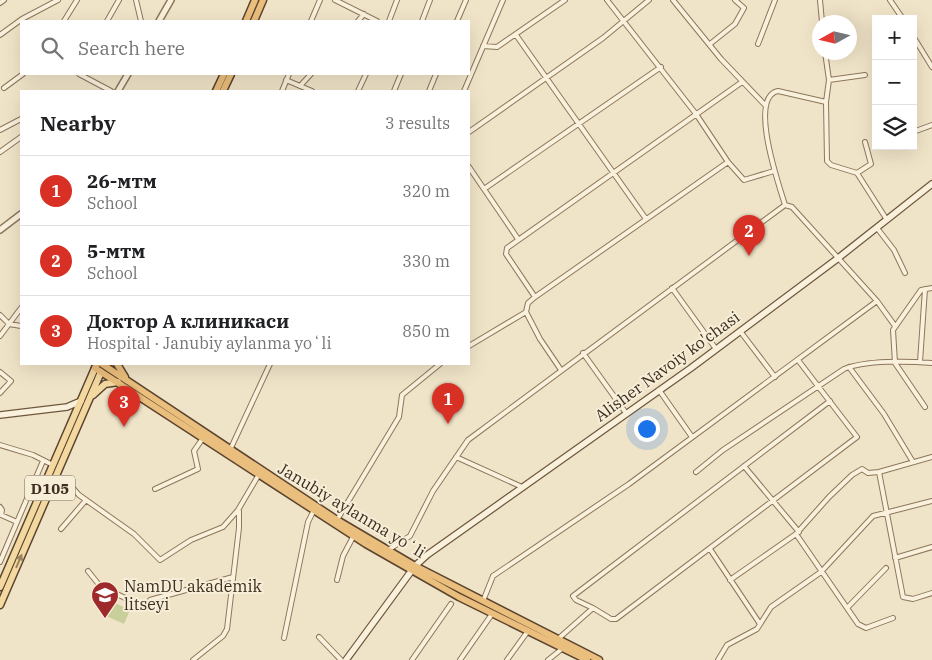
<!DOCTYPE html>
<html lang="en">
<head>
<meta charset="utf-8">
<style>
	body { margin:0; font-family:"IBM Plex Serif",serif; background:#f6f6f6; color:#202124 }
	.controls { position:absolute; right:15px; top:15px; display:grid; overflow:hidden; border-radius:0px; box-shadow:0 5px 20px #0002 }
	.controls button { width:45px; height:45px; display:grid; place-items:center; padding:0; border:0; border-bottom:1px solid #e0e0e0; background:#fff; color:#202124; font:25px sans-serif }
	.compass { position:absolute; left:812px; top:15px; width:45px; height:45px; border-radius:50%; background:#fff; box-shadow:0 5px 20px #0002; rotate:262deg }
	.you { position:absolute; left:646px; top:428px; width:18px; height:18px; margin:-12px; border:4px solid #fff; border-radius:50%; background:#1a73e8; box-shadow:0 0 0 8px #1a73e833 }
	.badge { display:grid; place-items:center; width:32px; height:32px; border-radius:50%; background:#d93025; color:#fff; font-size:16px; font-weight:700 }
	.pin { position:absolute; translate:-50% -41px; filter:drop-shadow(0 1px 2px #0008) }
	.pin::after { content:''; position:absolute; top:26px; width:18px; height:15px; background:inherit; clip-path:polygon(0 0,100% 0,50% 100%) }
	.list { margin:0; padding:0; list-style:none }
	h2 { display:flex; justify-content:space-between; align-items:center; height:65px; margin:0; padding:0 20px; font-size:21px }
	h2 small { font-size:16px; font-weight:400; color:#757577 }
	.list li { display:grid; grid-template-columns:32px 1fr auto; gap:15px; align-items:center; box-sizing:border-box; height:70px; padding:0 20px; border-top:1px solid #e0e0e0 }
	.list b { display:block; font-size:19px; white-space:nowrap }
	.list p { margin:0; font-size:16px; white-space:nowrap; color:#757577 }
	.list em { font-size:16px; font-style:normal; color:#757577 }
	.icon { flex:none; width:28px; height:28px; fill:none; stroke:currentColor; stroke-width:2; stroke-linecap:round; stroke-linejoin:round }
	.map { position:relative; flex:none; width:932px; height:660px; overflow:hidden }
	.search { position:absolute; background:#fff; box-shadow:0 5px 20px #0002; left:20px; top:20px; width:450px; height:55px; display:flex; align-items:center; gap:12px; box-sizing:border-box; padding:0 18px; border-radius:0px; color:#757577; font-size:19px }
	.panel { position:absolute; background:#fff; box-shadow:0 5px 20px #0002; left:20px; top:90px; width:450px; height:275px; border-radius:0px }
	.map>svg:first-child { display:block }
</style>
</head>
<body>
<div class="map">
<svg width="932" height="660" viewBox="0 0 932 660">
	<rect width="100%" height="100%" fill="#f0e4c8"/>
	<path fill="#c9cf9b" d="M 107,599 L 130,610 L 124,624 L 100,613 Z"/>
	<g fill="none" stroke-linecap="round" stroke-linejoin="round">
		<g stroke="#8d765c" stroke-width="6">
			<path id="minor" d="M 136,0 L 141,21
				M 335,0 L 377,21
				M 673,0 L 721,59 L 765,105
				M 820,0 L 822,22
				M 890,0 L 903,19
				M 0,3 L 4,0
				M 64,21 L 77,0
				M 107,21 L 119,0
				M 311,21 L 320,0
				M 358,21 L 364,14
				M 389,21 L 397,0
				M 422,21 L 430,0
				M 457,21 L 466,0
				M 0,35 L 22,19 L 58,0
				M 516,35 L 646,219
				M 913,36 L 932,67
				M 710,44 L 735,24 L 744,8 L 735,0
				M 758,44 L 775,0
				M 483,46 L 497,47 L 565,0
				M 825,52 L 829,80 L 826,102 L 827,161 L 831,165 L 857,173 L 887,220
				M 79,74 L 111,91
				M 286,80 L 312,91
				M 829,80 L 865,75
				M 300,86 L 311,74
				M 4,88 L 23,74
				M 282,91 L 289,74
				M 358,91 L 366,74
				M 394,91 L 401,74
				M 429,91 L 436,74
				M 464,91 L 503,0
				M 826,102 L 778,91 C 748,97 779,185 785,205 L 792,207 L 877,301 L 895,326
				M 0,130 L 21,119
				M 469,132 L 603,38 L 649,0
				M 913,132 L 932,125
				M 0,152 L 21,137
				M 728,162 L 744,180 L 774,171
				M 469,167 L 518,239
				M 857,173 L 871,164 L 865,142
				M 484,189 L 661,67
				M 877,228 L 894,250 L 905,273
				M 672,288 L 716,349
				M 535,297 L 728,162 L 696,114 L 607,0
				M 526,312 L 528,303 L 535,297 L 506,254 L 507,248 L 742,82
				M 0,315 L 9,324 L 21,326
				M 740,331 L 775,377
				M 0,336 L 21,308
				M 469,346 L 526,312 L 540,339 L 561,370
				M 583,353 L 626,413
				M 920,362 L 925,289
				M 849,367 L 884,414 L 913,462
				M 0,372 L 11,381 L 0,393
				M 659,390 L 692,437
				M 925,407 L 895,363 L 893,330 L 921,290 L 932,288
				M 0,445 L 33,455 L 53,465
				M 230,450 L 270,364
				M 456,457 L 522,487
				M 932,457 L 879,472 L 903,597 L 913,599 L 932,593
				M 744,466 L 799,532
				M 696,472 L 723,450 L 844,369 C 866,360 908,361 932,363
				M 54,479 L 71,486 L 79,495 L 134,534 L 160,560 L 191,540 L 223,527 L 238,510 L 258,476
				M 155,489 L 198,469 L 194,451 L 203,438
				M 0,507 L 2,510 L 1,515 L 17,522
				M 337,520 L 399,417 L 402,395 L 440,364
				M 61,529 L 86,500
				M 796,534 L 858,624 L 866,628 L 893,618
				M 710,549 L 760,624
				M 388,550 L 410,536 L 433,491 L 468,440 L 785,205
				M 895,558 L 932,547
				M 0,562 L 43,461
				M 88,571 L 100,586 L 144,607 L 148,606 L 150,600 L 233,577
				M 337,580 L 343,556 L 353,537
				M 730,580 L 796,534 L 829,497 L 852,475 L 862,469 L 868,473 L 879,472
				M 483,601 L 493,576 L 629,484 L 877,301
				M 593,608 L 576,600 L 573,596 L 830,401
				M 847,608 L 886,568
				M 319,637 L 341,660
				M 284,638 L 308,522 L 313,512
				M 558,639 L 593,608 L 611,619 L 616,619 L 857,437 L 798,360
				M 193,660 L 223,636 L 227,629 L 239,528 L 239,511
				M 412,660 L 451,604
				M 460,660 L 492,614
				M 507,660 L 528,631
				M 548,660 L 563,648
				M 718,660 L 727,645 L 757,629 L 771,607 L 821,572 L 873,516 L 932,501"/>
		</g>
		<g stroke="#8d765c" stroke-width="8">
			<path id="tertiary" d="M 159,21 L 171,0
				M 118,91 L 128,74
				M 0,230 L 21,214"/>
		</g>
		<g stroke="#6f573f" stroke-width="8">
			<path id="secondary" d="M 0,415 L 67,407 L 81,401
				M 346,660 L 415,566 L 427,555 L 691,368 L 837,259 L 932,184"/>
		</g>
		<g stroke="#5b4430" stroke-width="9">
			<path id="primary" d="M 93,395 L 105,384 L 118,382
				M 0,587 L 95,368
				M 0,605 L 101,372"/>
		</g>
		<g stroke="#5b4430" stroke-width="9">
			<path id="trunk" d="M 246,21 L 255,0
				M 254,21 L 263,0
				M 216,91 L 224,74
				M 223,91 L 231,74
				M 97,364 L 95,368 L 366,544 L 459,597 L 587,660
				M 102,364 L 337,520 L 415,566 L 599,660
				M 117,364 L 125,377"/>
		</g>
		<use href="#minor" stroke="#faf1dc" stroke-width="4"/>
		<use href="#tertiary" stroke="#faf1dc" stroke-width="5"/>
		<use href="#secondary" stroke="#faf1dc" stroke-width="5.5"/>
		<use href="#primary" stroke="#f3d9a0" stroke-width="6"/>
		<use href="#trunk" stroke="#eabe7c" stroke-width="6"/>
	</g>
	<defs><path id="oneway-solid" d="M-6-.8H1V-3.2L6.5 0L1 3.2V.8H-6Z" transform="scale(1.25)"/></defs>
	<use fill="#988460" href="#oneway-solid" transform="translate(19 561) rotate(-67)"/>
	<defs>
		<g id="school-pin" transform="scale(1.4375)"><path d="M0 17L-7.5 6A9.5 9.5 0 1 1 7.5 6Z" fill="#9e2a2b" stroke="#f7eed8"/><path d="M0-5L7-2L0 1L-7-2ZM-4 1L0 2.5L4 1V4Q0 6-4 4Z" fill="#fff"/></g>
	</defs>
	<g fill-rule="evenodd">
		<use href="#school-pin" x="105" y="595"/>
	</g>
	<g text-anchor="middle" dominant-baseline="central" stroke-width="4" stroke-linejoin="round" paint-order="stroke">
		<rect fill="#f7eed8" stroke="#756857" stroke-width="1" x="25" y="475.5" width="50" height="25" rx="4"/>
		<g font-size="15" font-weight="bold" fill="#3d2e20">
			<text x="50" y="488">D105</text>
		</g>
		<g font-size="16" fill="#3d2e20" stroke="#f7eed8">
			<text transform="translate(667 366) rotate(-36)">Alisher Navoiy ko'chasi</text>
			<text transform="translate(352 510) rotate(31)">Janubiy aylanma yoʻli</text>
		</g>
		<g font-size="16" fill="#3d2e20" stroke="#f7eed8" text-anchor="start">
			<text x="124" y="586">NamDU akademik<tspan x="124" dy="18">litseyi</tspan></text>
		</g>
	</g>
</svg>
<div class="controls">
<button>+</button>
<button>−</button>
<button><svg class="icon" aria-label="layers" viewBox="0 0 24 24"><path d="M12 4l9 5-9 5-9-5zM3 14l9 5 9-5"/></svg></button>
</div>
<svg class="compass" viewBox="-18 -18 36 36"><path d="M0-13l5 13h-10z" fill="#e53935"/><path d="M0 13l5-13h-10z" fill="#757577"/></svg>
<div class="you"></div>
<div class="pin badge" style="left:448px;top:424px">1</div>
<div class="pin badge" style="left:749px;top:256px">2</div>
<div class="pin badge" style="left:124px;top:427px">3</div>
<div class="search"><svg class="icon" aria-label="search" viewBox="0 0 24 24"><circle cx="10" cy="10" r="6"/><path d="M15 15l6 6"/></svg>Search here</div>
<section class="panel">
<h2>Nearby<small>3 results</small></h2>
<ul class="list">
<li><span class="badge">1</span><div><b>26-мтм</b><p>School</p></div><em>320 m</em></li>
<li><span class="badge">2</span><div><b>5-мтм</b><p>School</p></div><em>330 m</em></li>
<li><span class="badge">3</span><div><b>Доктор А клиникаси</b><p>Hospital · Janubiy aylanma yoʻli</p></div><em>850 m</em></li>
</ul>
</section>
</div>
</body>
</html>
